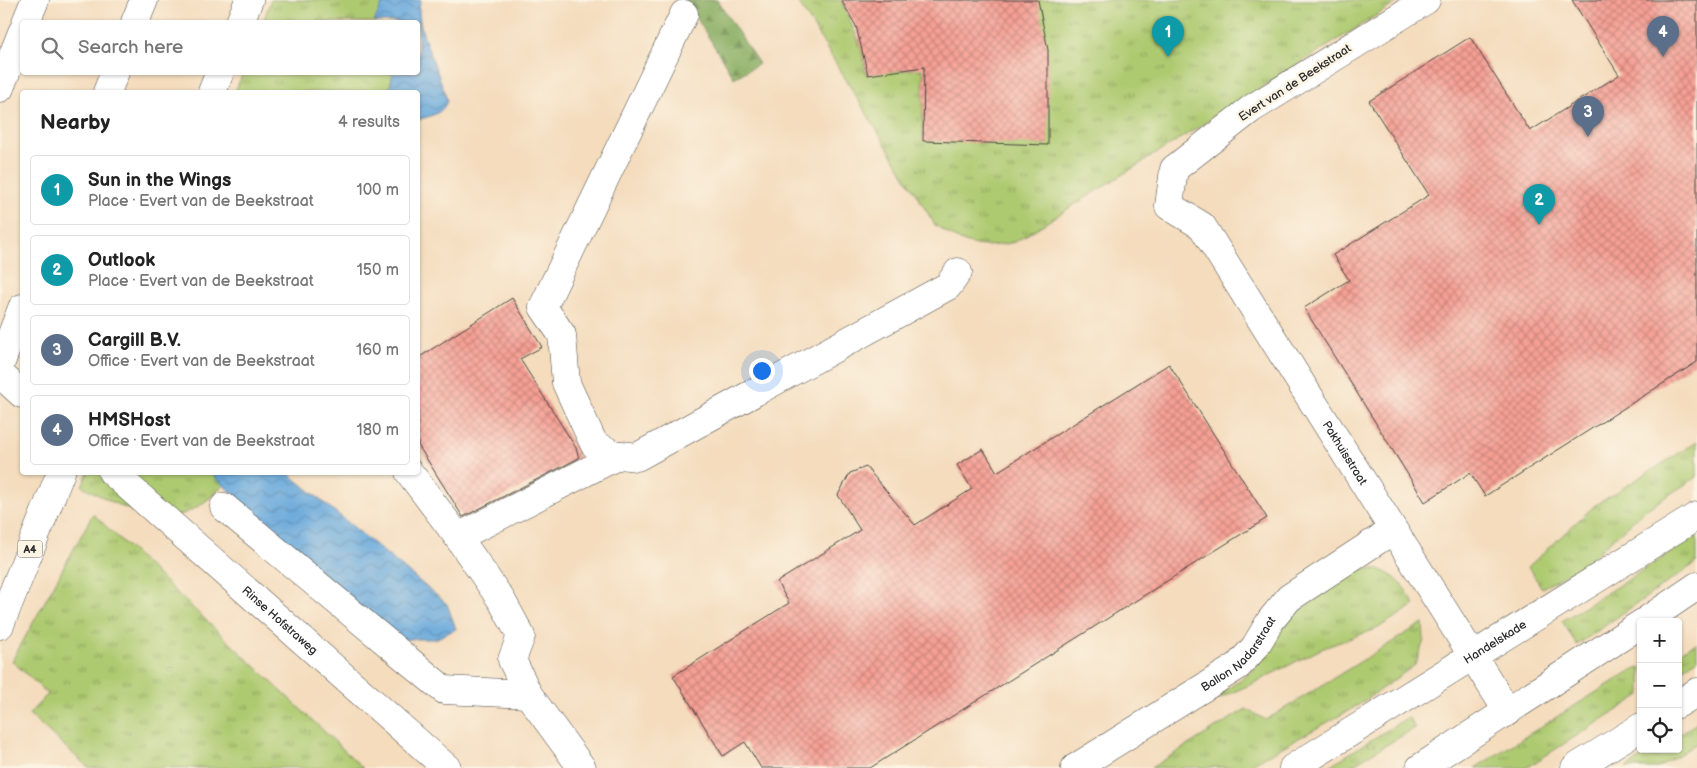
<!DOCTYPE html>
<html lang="en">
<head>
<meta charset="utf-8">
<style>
	body { margin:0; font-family:"Balsamiq Sans",sans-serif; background:#f2f2f2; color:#222 }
	.controls { position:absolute; right:15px; bottom:15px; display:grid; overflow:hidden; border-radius:5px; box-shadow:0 1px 4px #0004 }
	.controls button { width:45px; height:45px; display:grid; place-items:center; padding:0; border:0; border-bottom:1px solid #e0e0e0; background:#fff; color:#222; font:25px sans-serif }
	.you { position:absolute; left:761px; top:370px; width:18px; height:18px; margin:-12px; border:4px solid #fff; border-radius:50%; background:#1a73e8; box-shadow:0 0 0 8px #1a73e833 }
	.badge { display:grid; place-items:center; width:32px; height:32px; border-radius:50%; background:#1a73e8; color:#fff; font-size:16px; font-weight:700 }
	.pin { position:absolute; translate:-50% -41px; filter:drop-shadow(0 1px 2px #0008) }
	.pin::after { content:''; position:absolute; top:26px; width:18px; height:15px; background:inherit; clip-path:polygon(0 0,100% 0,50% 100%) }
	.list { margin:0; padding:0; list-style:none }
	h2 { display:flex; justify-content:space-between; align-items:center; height:65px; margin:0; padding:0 20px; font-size:21px }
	h2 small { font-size:16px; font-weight:400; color:#767676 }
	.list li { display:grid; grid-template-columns:32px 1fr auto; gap:15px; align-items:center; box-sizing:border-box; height:70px; margin:0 10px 10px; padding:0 10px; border:1px solid #e0e0e0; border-radius:5px }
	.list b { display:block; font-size:19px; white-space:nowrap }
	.list p { margin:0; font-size:16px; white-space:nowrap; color:#767676 }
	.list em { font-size:16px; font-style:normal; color:#767676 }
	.icon { flex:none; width:28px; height:28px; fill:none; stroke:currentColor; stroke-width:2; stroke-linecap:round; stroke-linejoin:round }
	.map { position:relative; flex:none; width:1697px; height:768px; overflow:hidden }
	.search { position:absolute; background:#fff; box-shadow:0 1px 4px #0004; left:20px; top:20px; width:400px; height:55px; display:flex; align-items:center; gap:12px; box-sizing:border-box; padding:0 18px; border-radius:5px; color:#767676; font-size:19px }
	.panel { position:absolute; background:#fff; box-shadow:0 1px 4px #0004; left:20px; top:90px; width:400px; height:385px; border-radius:5px }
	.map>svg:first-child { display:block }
</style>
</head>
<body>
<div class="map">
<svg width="1697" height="768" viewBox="0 0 1697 768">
	<defs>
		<pattern id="grass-tufts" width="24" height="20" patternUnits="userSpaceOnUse" patternTransform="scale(1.25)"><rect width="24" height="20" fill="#aeca71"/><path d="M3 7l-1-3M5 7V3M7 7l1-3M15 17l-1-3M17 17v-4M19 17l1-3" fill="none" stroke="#8ea45d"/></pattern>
		<pattern id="forest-firs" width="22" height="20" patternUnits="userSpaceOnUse" patternTransform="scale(1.25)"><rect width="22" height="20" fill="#8aae63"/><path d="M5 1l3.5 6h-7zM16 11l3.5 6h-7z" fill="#718e52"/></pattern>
		<pattern id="water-waves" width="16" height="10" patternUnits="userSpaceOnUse" patternTransform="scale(1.25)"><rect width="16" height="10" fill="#69a9dc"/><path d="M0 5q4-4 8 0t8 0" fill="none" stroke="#578ab3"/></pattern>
		<pattern id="building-cross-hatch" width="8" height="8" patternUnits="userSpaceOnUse" patternTransform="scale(1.25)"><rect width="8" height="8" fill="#f7a095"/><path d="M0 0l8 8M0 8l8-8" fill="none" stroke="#c8837a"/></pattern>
	</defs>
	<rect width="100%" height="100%" fill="#fcf5e5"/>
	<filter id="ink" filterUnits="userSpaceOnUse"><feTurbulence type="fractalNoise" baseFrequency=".02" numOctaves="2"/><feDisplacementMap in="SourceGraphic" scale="10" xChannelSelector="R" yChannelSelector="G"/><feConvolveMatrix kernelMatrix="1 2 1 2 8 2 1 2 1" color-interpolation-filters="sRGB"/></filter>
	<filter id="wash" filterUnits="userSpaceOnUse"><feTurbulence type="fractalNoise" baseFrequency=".0096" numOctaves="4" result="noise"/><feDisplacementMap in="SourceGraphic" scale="20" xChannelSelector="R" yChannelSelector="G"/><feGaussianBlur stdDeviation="1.12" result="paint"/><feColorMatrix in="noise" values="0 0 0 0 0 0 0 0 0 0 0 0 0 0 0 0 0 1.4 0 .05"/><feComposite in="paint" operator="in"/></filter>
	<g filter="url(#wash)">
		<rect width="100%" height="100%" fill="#f4dcbd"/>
		<path fill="url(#grass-tufts)" stroke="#6c7a4e" d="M 271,0 L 384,0 L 374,22 L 263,22 Z
			M 797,0 L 841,0 L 861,47 L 866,73 L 923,69 L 923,141 L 1035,0 L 1401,0 L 1015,242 C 978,250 966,246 935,225 Z
			M 243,73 L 393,73 L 389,92 L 235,92 Z
			M 1697,442 L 1697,477 L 1645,510 L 1586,563 L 1542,588 L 1528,567 L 1594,506 Z
			M 88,472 L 210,473 L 224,484 C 173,539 138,516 82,486 Z
			M 93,514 L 363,768 L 89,768 L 29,714 L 48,694 L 12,661 Z
			M 1697,536 L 1697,562 L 1577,645 L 1562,621 Z
			M 1373,568 C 1398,575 1402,584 1415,605 L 1378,628 L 1321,649 L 1252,684 L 1208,703 L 1251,672 L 1265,656 L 1277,634 L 1292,616 L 1357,570 Z
			M 1423,623 L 1424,640 L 1415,665 L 1357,706 L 1246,767 L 1151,768 L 1246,709 L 1266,720 Z
			M 1697,643 L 1697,660 L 1678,671 L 1678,653 Z
			M 1641,667 L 1641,695 L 1526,768 L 1475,768 L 1627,673 Z
			M 1408,717 L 1415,728 L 1347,768 L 1326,768 Z
			M 1697,723 L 1697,743 L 1658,768 L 1626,768 L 1655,749 L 1678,749 L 1678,735 Z"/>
		<path fill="url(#forest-firs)" stroke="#5a6c47" d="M 678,0 L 717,0 L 759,64 L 734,78 L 691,9 Z"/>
		<path fill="url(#water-waves)" stroke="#4a6a84" d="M 384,0 L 421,0 C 411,22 442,76 447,101 C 443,114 430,116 418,120 L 418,92 L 389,92 L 393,73 L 418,72 L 418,22 L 374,22 Z
			M 210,473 L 288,473 L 447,604 L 456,629 L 435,639 L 395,639 Z"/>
		<g id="blocks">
			<path fill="url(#building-cross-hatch)" d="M 841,0 L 1038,0 L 1048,50 L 1048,145 L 923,141 L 924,67 L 868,75 L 856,26 Z
				M 1572,0 L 1697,0 L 1697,362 L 1485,496 L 1470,473 L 1425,502 L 1304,308 L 1349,280 L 1333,255 L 1429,195 L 1369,101 L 1470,37 L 1530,131 L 1619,75 Z
				M 512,298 L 542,347 L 520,359 L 576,448 L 579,458 L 463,517 L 418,445 L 418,358 Z
				M 1169,364 L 1267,518 L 870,768 L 761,768 L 745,742 L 723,756 L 673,676 L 789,603 L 777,582 L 860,530 L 838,495 L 850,473 L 866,467 L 915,525 L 972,489 L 957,465 L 983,449 L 997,472 Z"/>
		</g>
	</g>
	<g filter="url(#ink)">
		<use href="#blocks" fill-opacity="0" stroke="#494641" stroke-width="1"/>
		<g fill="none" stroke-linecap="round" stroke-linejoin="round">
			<g stroke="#494641" stroke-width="29">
				<g id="minor">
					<path id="s1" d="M 1426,0 L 1251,109 L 1174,169 L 1169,206 L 1202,226 L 1508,712"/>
					<path d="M 684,14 L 543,307 L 562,335 L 566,383 L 594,444 L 613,454 L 637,457 L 948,286 L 958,272"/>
					<path d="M 0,374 L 22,394"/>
					<path id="s2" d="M 112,472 L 447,768"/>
					<path d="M 409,472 L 458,537"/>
					<path d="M 224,507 L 444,690 L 528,694"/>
					<path d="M 1644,622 L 1697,586"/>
					<path d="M 1678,704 L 1697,692"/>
					<path d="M 582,768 L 528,694 L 512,660 L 521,636 L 502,601 L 458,537 L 619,455"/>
					<path id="s3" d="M 1075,768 L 1238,666 L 1255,647 L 1271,620 L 1289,598 L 1393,530"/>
					<path id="s4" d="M 1293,768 L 1697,516"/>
					<path d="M 1420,768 L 1641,624"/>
					<path d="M 1575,768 L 1641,727"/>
				</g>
			</g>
			<g stroke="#494641" stroke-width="29">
				<path id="highway" d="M 26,22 L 35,0
					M 135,22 L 144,0
					M 240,22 L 249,0
					M 0,88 L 22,32
					M 107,92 L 115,72
					M 212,92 L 220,72
					M 0,365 L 22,308
					M 0,625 L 61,472"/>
			</g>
			<use href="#minor" stroke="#fff" stroke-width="28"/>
			<use href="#highway" stroke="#fff" stroke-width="28"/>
		</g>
	</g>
	<g text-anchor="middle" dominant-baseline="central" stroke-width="5" stroke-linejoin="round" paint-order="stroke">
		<rect fill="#fcf5e5" stroke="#6a6863" stroke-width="1" x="17.5" y="540.5" width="25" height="17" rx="4"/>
		<g font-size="11" font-weight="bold" fill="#2b2b2b">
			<text x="30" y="549">A4</text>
		</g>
		<g font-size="12" fill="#2b2b2b" stroke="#fcf5e5">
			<text transform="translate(1295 83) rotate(-33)">Evert van de Beekstraat</text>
			<text stroke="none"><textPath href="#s1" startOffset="648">Pakhuisstraat</textPath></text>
			<text stroke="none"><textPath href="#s2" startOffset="224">Rinse Hofstraweg</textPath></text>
			<text stroke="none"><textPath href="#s4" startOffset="238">Handelskade</textPath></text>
			<text stroke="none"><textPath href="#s3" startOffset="201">Ballon Nadarstraat</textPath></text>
		</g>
	</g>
</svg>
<div class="controls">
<button>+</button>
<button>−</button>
<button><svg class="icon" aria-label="locate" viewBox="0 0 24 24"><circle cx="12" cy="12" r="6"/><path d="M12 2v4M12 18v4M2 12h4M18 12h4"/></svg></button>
</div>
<div class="you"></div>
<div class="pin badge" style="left:1168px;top:57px;background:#0f9aa8">1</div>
<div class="pin badge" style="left:1539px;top:225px;background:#0f9aa8">2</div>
<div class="pin badge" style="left:1588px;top:137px;background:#5c6f8a">3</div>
<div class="pin badge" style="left:1663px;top:57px;background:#5c6f8a">4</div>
<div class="search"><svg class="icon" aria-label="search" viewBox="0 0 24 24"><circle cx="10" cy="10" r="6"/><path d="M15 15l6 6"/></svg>Search here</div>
<section class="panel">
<h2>Nearby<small>4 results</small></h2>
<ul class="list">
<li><span class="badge" style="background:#0f9aa8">1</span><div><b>Sun in the Wings</b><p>Place · Evert van de Beekstraat</p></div><em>100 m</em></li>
<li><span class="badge" style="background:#0f9aa8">2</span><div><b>Outlook</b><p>Place · Evert van de Beekstraat</p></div><em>150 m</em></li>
<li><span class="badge" style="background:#5c6f8a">3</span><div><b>Cargill B.V.</b><p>Office · Evert van de Beekstraat</p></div><em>160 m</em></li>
<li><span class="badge" style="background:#5c6f8a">4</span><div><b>HMSHost</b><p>Office · Evert van de Beekstraat</p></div><em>180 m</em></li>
</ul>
</section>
</div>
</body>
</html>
